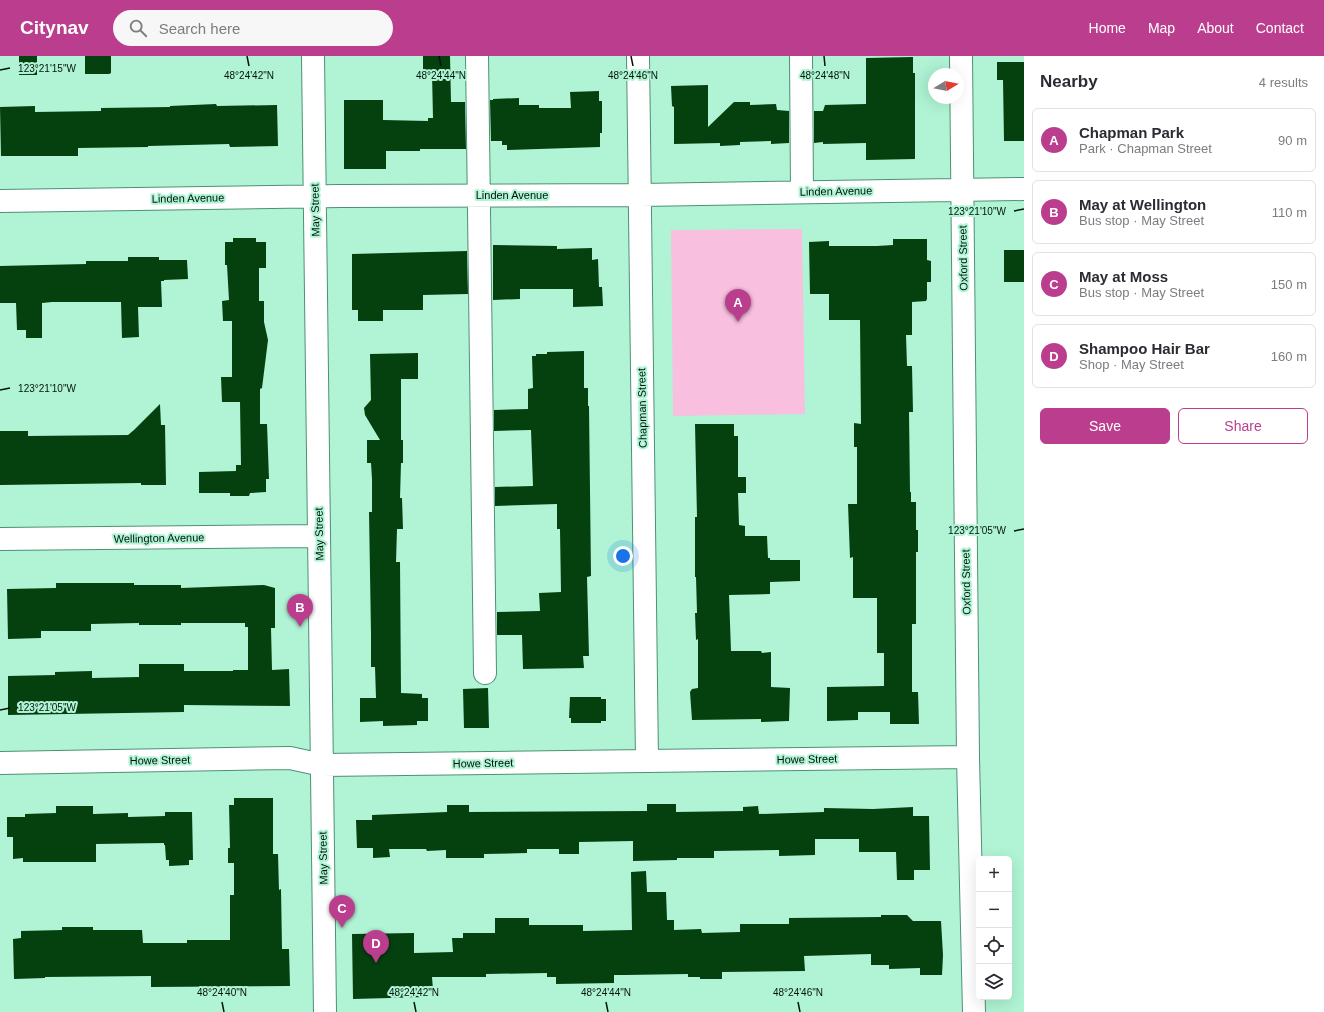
<!DOCTYPE html>
<html lang="en">
<head>
<meta charset="utf-8">
<style>
	body { margin:0; font-family:Helvetica,sans-serif; background:#f7f7f7; color:#2b2b33 }
	.controls { position:absolute; right:12px; bottom:12px; display:grid; overflow:hidden; border-radius:6px; box-shadow:0 4px 16px #0002 }
	.controls button { width:36px; height:36px; display:grid; place-items:center; padding:0; border:0; border-bottom:1px solid #e1e1e2; background:#fff; color:#2b2b33; font:20px sans-serif }
	.compass { position:absolute; left:928px; top:12px; width:36px; height:36px; border-radius:50%; background:#fff; box-shadow:0 4px 16px #0002; rotate:80deg }
	.you { position:absolute; left:623px; top:500px; width:14px; height:14px; margin:-10px; border:3px solid #fff; border-radius:50%; background:#1a73e8; box-shadow:0 0 0 6px #1a73e833 }
	.badge { display:grid; place-items:center; width:26px; height:26px; border-radius:50%; background:#bb3e8e; color:#fff; font-size:13px; font-weight:700 }
	.pin { position:absolute; translate:-50% -33px; filter:drop-shadow(0 1px 2px #0008) }
	.pin::after { content:''; position:absolute; top:21px; width:14px; height:12px; background:inherit; clip-path:polygon(0 0,100% 0,50% 100%) }
	.list { margin:0; padding:0; list-style:none }
	h2 { display:flex; justify-content:space-between; align-items:center; height:52px; margin:0; padding:0 16px; font-size:17px }
	h2 small { font-size:13px; font-weight:400; color:#7c7c81 }
	.list li { display:grid; grid-template-columns:26px 1fr auto; gap:12px; align-items:center; box-sizing:border-box; height:64px; margin:0 8px 8px; padding:0 8px; border:1px solid #e1e1e2; border-radius:6px }
	.list b { display:block; font-size:15px; white-space:nowrap }
	.list p { margin:0; font-size:13px; white-space:nowrap; color:#7c7c81 }
	.list em { font-size:13px; font-style:normal; color:#7c7c81 }
	.actions { display:flex; gap:8px; padding:12px 16px }
	.actions a { flex:1; padding:9px 0; border:1px solid #bb3e8e; border-radius:6px; text-align:center; font-size:14px; color:#bb3e8e }
	.actions .main { background:#bb3e8e; color:#fff }
	.icon { flex:none; width:22px; height:22px; fill:none; stroke:currentColor; stroke-width:2; stroke-linecap:round; stroke-linejoin:round }
	.map { position:relative; flex:none; width:1024px; height:956px; overflow:hidden }
	header { display:flex; align-items:center; gap:24px; box-sizing:border-box; height:56px; padding:0 20px; background:#bb3e8e; color:#fff }
	header strong { font-size:19px }
	nav { display:flex; gap:22px; margin-inline-start:auto; font-size:14px }
	.search { width:280px; height:36px; background:#f7f7f7; display:flex; align-items:center; gap:10px; box-sizing:border-box; padding:0 14px; border-radius:22px; color:#7c7c81; font-size:15px }
	main { display:flex }
	aside { flex:1; background:#fff }
	.map>svg:first-child { display:block }
</style>
</head>
<body>
<header>
<strong>Citynav</strong>
<div class="search"><svg class="icon" aria-label="search" viewBox="0 0 24 24"><circle cx="10" cy="10" r="6"/><path d="M15 15l6 6"/></svg>Search here</div>
<nav><a>Home</a><a>Map</a><a>About</a><a>Contact</a></nav>
</header>
<main>
<div class="map">
<svg width="1024" height="956" viewBox="0 0 1024 956">
	<rect width="100%" height="100%" fill="#b0f4d5"/>
	<path fill="#f8bfde" d="M 802,173 L 805,358 L 673,360 L 671,174 Z"/>
	<path fill="#05400f" d="M 19,0 L 37,0 L 37,19 L 19,19 Z
		M 85,0 L 111,0 L 111,17 L 109,18 L 85,18 Z
		M 423,0 L 450,0 L 451,46 L 465,46 L 466,93 L 420,93 L 420,95 L 386,95 L 386,113 L 344,113 L 344,44 L 383,44 L 383,64 L 428,65 L 428,62 L 433,62 L 432,17 L 423,17 Z
		M 913,1 L 913,17 L 915,17 L 915,103 L 866,104 L 866,87 L 823,88 L 823,86 L 814,87 L 814,55 L 823,55 L 825,49 L 866,48 L 866,2 Z
		M 997,6 L 1024,6 L 1024,85 L 1004,85 L 1003,24 L 997,24 Z
		M 708,29 L 708,71 L 734,46 L 750,46 L 750,49 L 776,48 L 777,54 L 789,55 L 789,87 L 771,88 L 771,85 L 740,86 L 740,89 L 720,90 L 720,87 L 674,88 L 674,51 L 672,50 L 671,30 Z
		M 599,35 L 599,45 L 602,45 L 602,77 L 600,77 L 600,91 L 507,94 L 507,89 L 502,89 L 502,85 L 491,85 L 490,44 L 493,44 L 493,43 L 519,42 L 519,49 L 539,49 L 539,52 L 571,52 L 570,36 Z
		M 216,48 L 217,50 L 277,49 L 278,90 L 230,91 L 229,88 L 148,90 L 148,91 L 78,92 L 78,100 L 1,100 L 0,51 L 35,50 L 35,56 L 101,55 L 101,52 L 170,51 L 170,50 Z
		M 233,182 L 256,182 L 256,186 L 266,186 L 266,212 L 259,212 L 259,245 L 264,245 L 264,266 L 268,284 L 262,332 L 260,333 L 260,368 L 267,368 L 269,423 L 266,423 L 266,436 L 250,437 L 249,440 L 230,440 L 230,437 L 199,437 L 199,416 L 236,415 L 236,409 L 241,409 L 240,346 L 222,346 L 221,321 L 232,321 L 232,265 L 223,265 L 222,245 L 229,244 L 227,209 L 225,209 L 225,186 L 233,186 Z
		M 893,183 L 927,183 L 927,204 L 931,205 L 931,226 L 927,226 L 927,243 L 926,245 L 912,246 L 912,279 L 906,279 L 907,310 L 912,310 L 913,356 L 909,356 L 910,436 L 911,436 L 911,446 L 916,446 L 916,474 L 918,474 L 918,496 L 916,496 L 916,568 L 912,568 L 912,636 L 918,636 L 919,668 L 890,668 L 890,656 L 858,656 L 858,664 L 827,665 L 827,631 L 884,630 L 884,597 L 877,597 L 877,542 L 853,542 L 853,501 L 850,502 L 848,448 L 857,448 L 857,391 L 854,391 L 854,367 L 861,368 L 860,264 L 829,264 L 829,238 L 810,238 L 809,186 L 829,185 L 829,190 L 877,190 L 893,189 Z
		M 493,189 L 557,190 L 557,193 L 592,192 L 592,204 L 598,203 L 599,231 L 602,231 L 603,250 L 573,251 L 573,233 L 520,233 L 520,243 L 493,244 Z
		M 1004,194 L 1024,194 L 1024,226 L 1004,226 Z
		M 467,195 L 468,238 L 423,239 L 423,254 L 383,254 L 383,265 L 358,265 L 358,254 L 352,254 L 352,198 Z
		M 128,201 L 159,201 L 159,204 L 187,204 L 188,223 L 164,224 L 164,225 L 161,225 L 162,251 L 138,251 L 139,281 L 122,282 L 121,246 L 52,246 L 42,247 L 42,282 L 26,282 L 26,274 L 17,274 L 16,247 L 0,247 L 0,210 L 86,208 L 86,205 L 128,205 Z
		M 584,295 L 584,332 L 588,332 L 588,350 L 589,350 L 591,520 L 587,521 L 589,600 L 583,600 L 584,612 L 523,613 L 522,579 L 497,579 L 497,556 L 540,555 L 539,537 L 561,536 L 560,473 L 557,473 L 557,448 L 495,450 L 495,431 L 533,430 L 531,374 L 494,375 L 494,354 L 528,353 L 528,333 L 533,332 L 532,300 L 536,300 L 536,298 L 547,298 L 547,296 Z
		M 418,297 L 418,323 L 401,323 L 401,384 L 403,384 L 403,407 L 401,407 L 400,442 L 402,442 L 403,473 L 397,473 L 396,506 L 400,506 L 401,637 L 422,638 L 422,642 L 428,642 L 428,665 L 417,665 L 417,669 L 383,670 L 383,665 L 360,666 L 360,642 L 376,642 L 375,611 L 371,611 L 371,578 L 369,456 L 372,456 L 372,423 L 371,407 L 367,407 L 367,384 L 380,384 L 365,359 L 364,352 L 371,344 L 370,298 Z
		M 160,348 L 161,369 L 165,369 L 166,429 L 141,429 L 141,427 L 0,429 L 0,375 L 28,375 L 28,380 L 128,379 L 134,374 Z
		M 695,368 L 734,368 L 734,380 L 738,380 L 738,421 L 746,421 L 746,437 L 738,437 L 739,469 L 745,470 L 745,480 L 767,480 L 768,502 L 770,502 L 770,504 L 800,504 L 800,525 L 770,526 L 770,538 L 729,539 L 731,595 L 761,595 L 762,597 L 771,596 L 771,631 L 790,632 L 789,665 L 761,666 L 761,663 L 692,664 L 690,636 L 692,633 L 698,632 L 698,583 L 696,584 L 695,557 L 697,557 L 696,521 L 695,521 L 695,461 L 697,461 Z
		M 56,527 L 134,527 L 134,529 L 181,529 L 181,532 L 264,529 L 275,532 L 275,572 L 271,572 L 272,614 L 289,613 L 290,650 L 184,649 L 184,656 L 8,659 L 8,620 L 55,619 L 55,616 L 92,615 L 92,622 L 139,621 L 139,608 L 184,608 L 184,615 L 233,615 L 233,614 L 248,614 L 248,571 L 245,571 L 245,567 L 181,567 L 181,569 L 139,569 L 139,567 L 91,568 L 91,575 L 41,575 L 41,582 L 8,583 L 7,533 L 56,532 Z
		M 488,632 L 489,672 L 464,672 L 463,633 Z
		M 570,641 L 601,641 L 601,643 L 606,643 L 606,665 L 601,665 L 601,667 L 571,667 L 571,662 L 569,662 Z
		M 234,742 L 273,742 L 273,798 L 278,798 L 279,834 L 281,833 L 282,893 L 289,893 L 290,930 L 151,931 L 151,920 L 45,921 L 45,922 L 14,923 L 13,883 L 21,882 L 21,875 L 62,874 L 62,871 L 93,871 L 93,874 L 142,874 L 143,887 L 187,887 L 187,884 L 230,884 L 230,839 L 234,839 L 234,807 L 228,807 L 228,792 L 230,792 L 229,749 L 234,749 Z
		M 647,748 L 676,748 L 676,756 L 743,755 L 743,751 L 758,750 L 759,758 L 824,756 L 824,752 L 873,753 L 913,751 L 913,760 L 929,760 L 930,814 L 914,814 L 914,824 L 897,824 L 896,796 L 859,796 L 859,783 L 815,783 L 815,799 L 779,800 L 779,794 L 714,795 L 714,802 L 677,802 L 677,804 L 633,805 L 633,785 L 579,786 L 579,798 L 559,798 L 559,793 L 527,793 L 527,797 L 484,798 L 484,802 L 446,802 L 446,794 L 427,795 L 426,793 L 389,793 L 390,801 L 373,802 L 373,792 L 357,792 L 356,764 L 372,764 L 372,759 L 447,756 L 447,749 L 469,749 L 469,756 L 647,755 Z
		M 56,750 L 93,750 L 93,758 L 128,757 L 128,761 L 165,760 L 165,756 L 192,756 L 193,804 L 189,804 L 189,809 L 169,810 L 169,804 L 166,804 L 165,789 L 164,789 L 164,787 L 96,788 L 96,806 L 23,806 L 23,802 L 13,803 L 13,781 L 7,781 L 7,761 L 25,761 L 25,758 L 56,757 Z
		M 646,815 L 647,836 L 666,836 L 667,864 L 674,864 L 674,874 L 701,873 L 702,877 L 740,876 L 740,868 L 789,868 L 789,862 L 881,861 L 881,859 L 907,859 L 913,865 L 941,865 L 943,899 L 942,919 L 920,919 L 920,912 L 889,913 L 889,909 L 871,909 L 871,898 L 804,900 L 805,915 L 722,916 L 722,923 L 700,923 L 700,921 L 688,921 L 688,918 L 625,919 L 614,919 L 614,927 L 556,928 L 556,921 L 547,921 L 547,917 L 486,918 L 486,921 L 432,921 L 433,934 L 426,934 L 426,941 L 353,943 L 352,878 L 414,877 L 414,897 L 453,896 L 452,882 L 463,882 L 463,877 L 495,877 L 495,862 L 529,862 L 529,869 L 583,869 L 583,875 L 632,874 L 631,816 Z"/>
	<g fill="none" stroke-linecap="round" stroke-linejoin="round">
		<g stroke="#4e9075" stroke-width="24">
			<path id="minor" d="M 313,0 L 325,956
				M 477,0 L 485,617
				M 638,0 L 647,705
				M 801,0 L 802,136
				M 961,0 L 968,701 L 974,956
				M 0,145 L 341,140 L 640,139 L 1024,133
				M 0,483 L 319,480
				M 0,707 L 290,702 L 322,709 L 968,701"/>
		</g>
		<use href="#minor" stroke="#fff" stroke-width="22"/>
	</g>
	<path fill="none" stroke="#00140a" stroke-width="1.5" d="M 247,0 L 249,10M 439,0 L 441,10M 631,0 L 633,10M 824,0 L 825,10M 0,14 L 10,12M 1014,155 L 1024,153M 0,334 L 10,332M 1014,475 L 1024,473M 0,654 L 10,652M 222,946 L 224,956M 414,946 L 416,956M 606,946 L 608,956M 798,946 L 800,956"/>
	<g text-anchor="middle" dominant-baseline="central" stroke-width="4" stroke-linejoin="round" paint-order="stroke">
		<g font-size="11" fill="#00140a" stroke="#b0f4d5">
			<text transform="translate(836 135) rotate(-1)">Linden Avenue</text>
			<text x="512" y="139">Linden Avenue</text>
			<text transform="translate(188 142) rotate(-1)">Linden Avenue</text>
			<text transform="translate(315 154) rotate(-91)">May Street</text>
			<text transform="translate(963 202) rotate(-91)">Oxford Street</text>
			<text transform="translate(642 352) rotate(-91)">Chapman Street</text>
			<text transform="translate(319 478) rotate(-91)">May Street</text>
			<text transform="translate(159 482) rotate(-1)">Wellington Avenue</text>
			<text transform="translate(966 526) rotate(-91)">Oxford Street</text>
			<text transform="translate(807 703) rotate(-1)">Howe Street</text>
			<text transform="translate(160 704) rotate(-1)">Howe Street</text>
			<text transform="translate(483 707) rotate(-1)">Howe Street</text>
			<text transform="translate(323 802) rotate(-91)">May Street</text>
		</g>
	</g>
	<g font-size="10" text-anchor="middle" fill="#00140a" stroke="#b0f4d5" stroke-width="4" stroke-linejoin="round" paint-order="stroke">
		<text x="47" y="16">123°21'15"W</text>
		<text x="249" y="23">48°24'42"N</text>
		<text x="441" y="23">48°24'44"N</text>
		<text x="633" y="23">48°24'46"N</text>
		<text x="825" y="23">48°24'48"N</text>
		<text x="977" y="159">123°21'10"W</text>
		<text x="47" y="336">123°21'10"W</text>
		<text x="977" y="478">123°21'05"W</text>
		<text x="47" y="655">123°21'05"W</text>
		<text x="222" y="940">48°24'40"N</text>
		<text x="414" y="940">48°24'42"N</text>
		<text x="606" y="940">48°24'44"N</text>
		<text x="798" y="940">48°24'46"N</text>
	</g>
</svg>
<div class="controls">
<button>+</button>
<button>−</button>
<button><svg class="icon" aria-label="locate" viewBox="0 0 24 24"><circle cx="12" cy="12" r="6"/><path d="M12 2v4M12 18v4M2 12h4M18 12h4"/></svg></button>
<button><svg class="icon" aria-label="layers" viewBox="0 0 24 24"><path d="M12 4l9 5-9 5-9-5zM3 14l9 5 9-5"/></svg></button>
</div>
<svg class="compass" viewBox="-18 -18 36 36"><path d="M0-13l5 13h-10z" fill="#e53935"/><path d="M0 13l5-13h-10z" fill="#7c7c81"/></svg>
<div class="you"></div>
<div class="pin badge" style="left:738px;top:266px">A</div>
<div class="pin badge" style="left:300px;top:571px">B</div>
<div class="pin badge" style="left:342px;top:872px">C</div>
<div class="pin badge" style="left:376px;top:907px">D</div>
</div>
<aside>
<h2>Nearby<small>4 results</small></h2>
<ul class="list">
<li><span class="badge">A</span><div><b>Chapman Park</b><p>Park · Chapman Street</p></div><em>90 m</em></li>
<li><span class="badge">B</span><div><b>May at Wellington</b><p>Bus stop · May Street</p></div><em>110 m</em></li>
<li><span class="badge">C</span><div><b>May at Moss</b><p>Bus stop · May Street</p></div><em>150 m</em></li>
<li><span class="badge">D</span><div><b>Shampoo Hair Bar</b><p>Shop · May Street</p></div><em>160 m</em></li>
</ul>
<div class="actions"><a class="main">Save</a><a>Share</a></div>
</aside>
</main>
</body>
</html>
